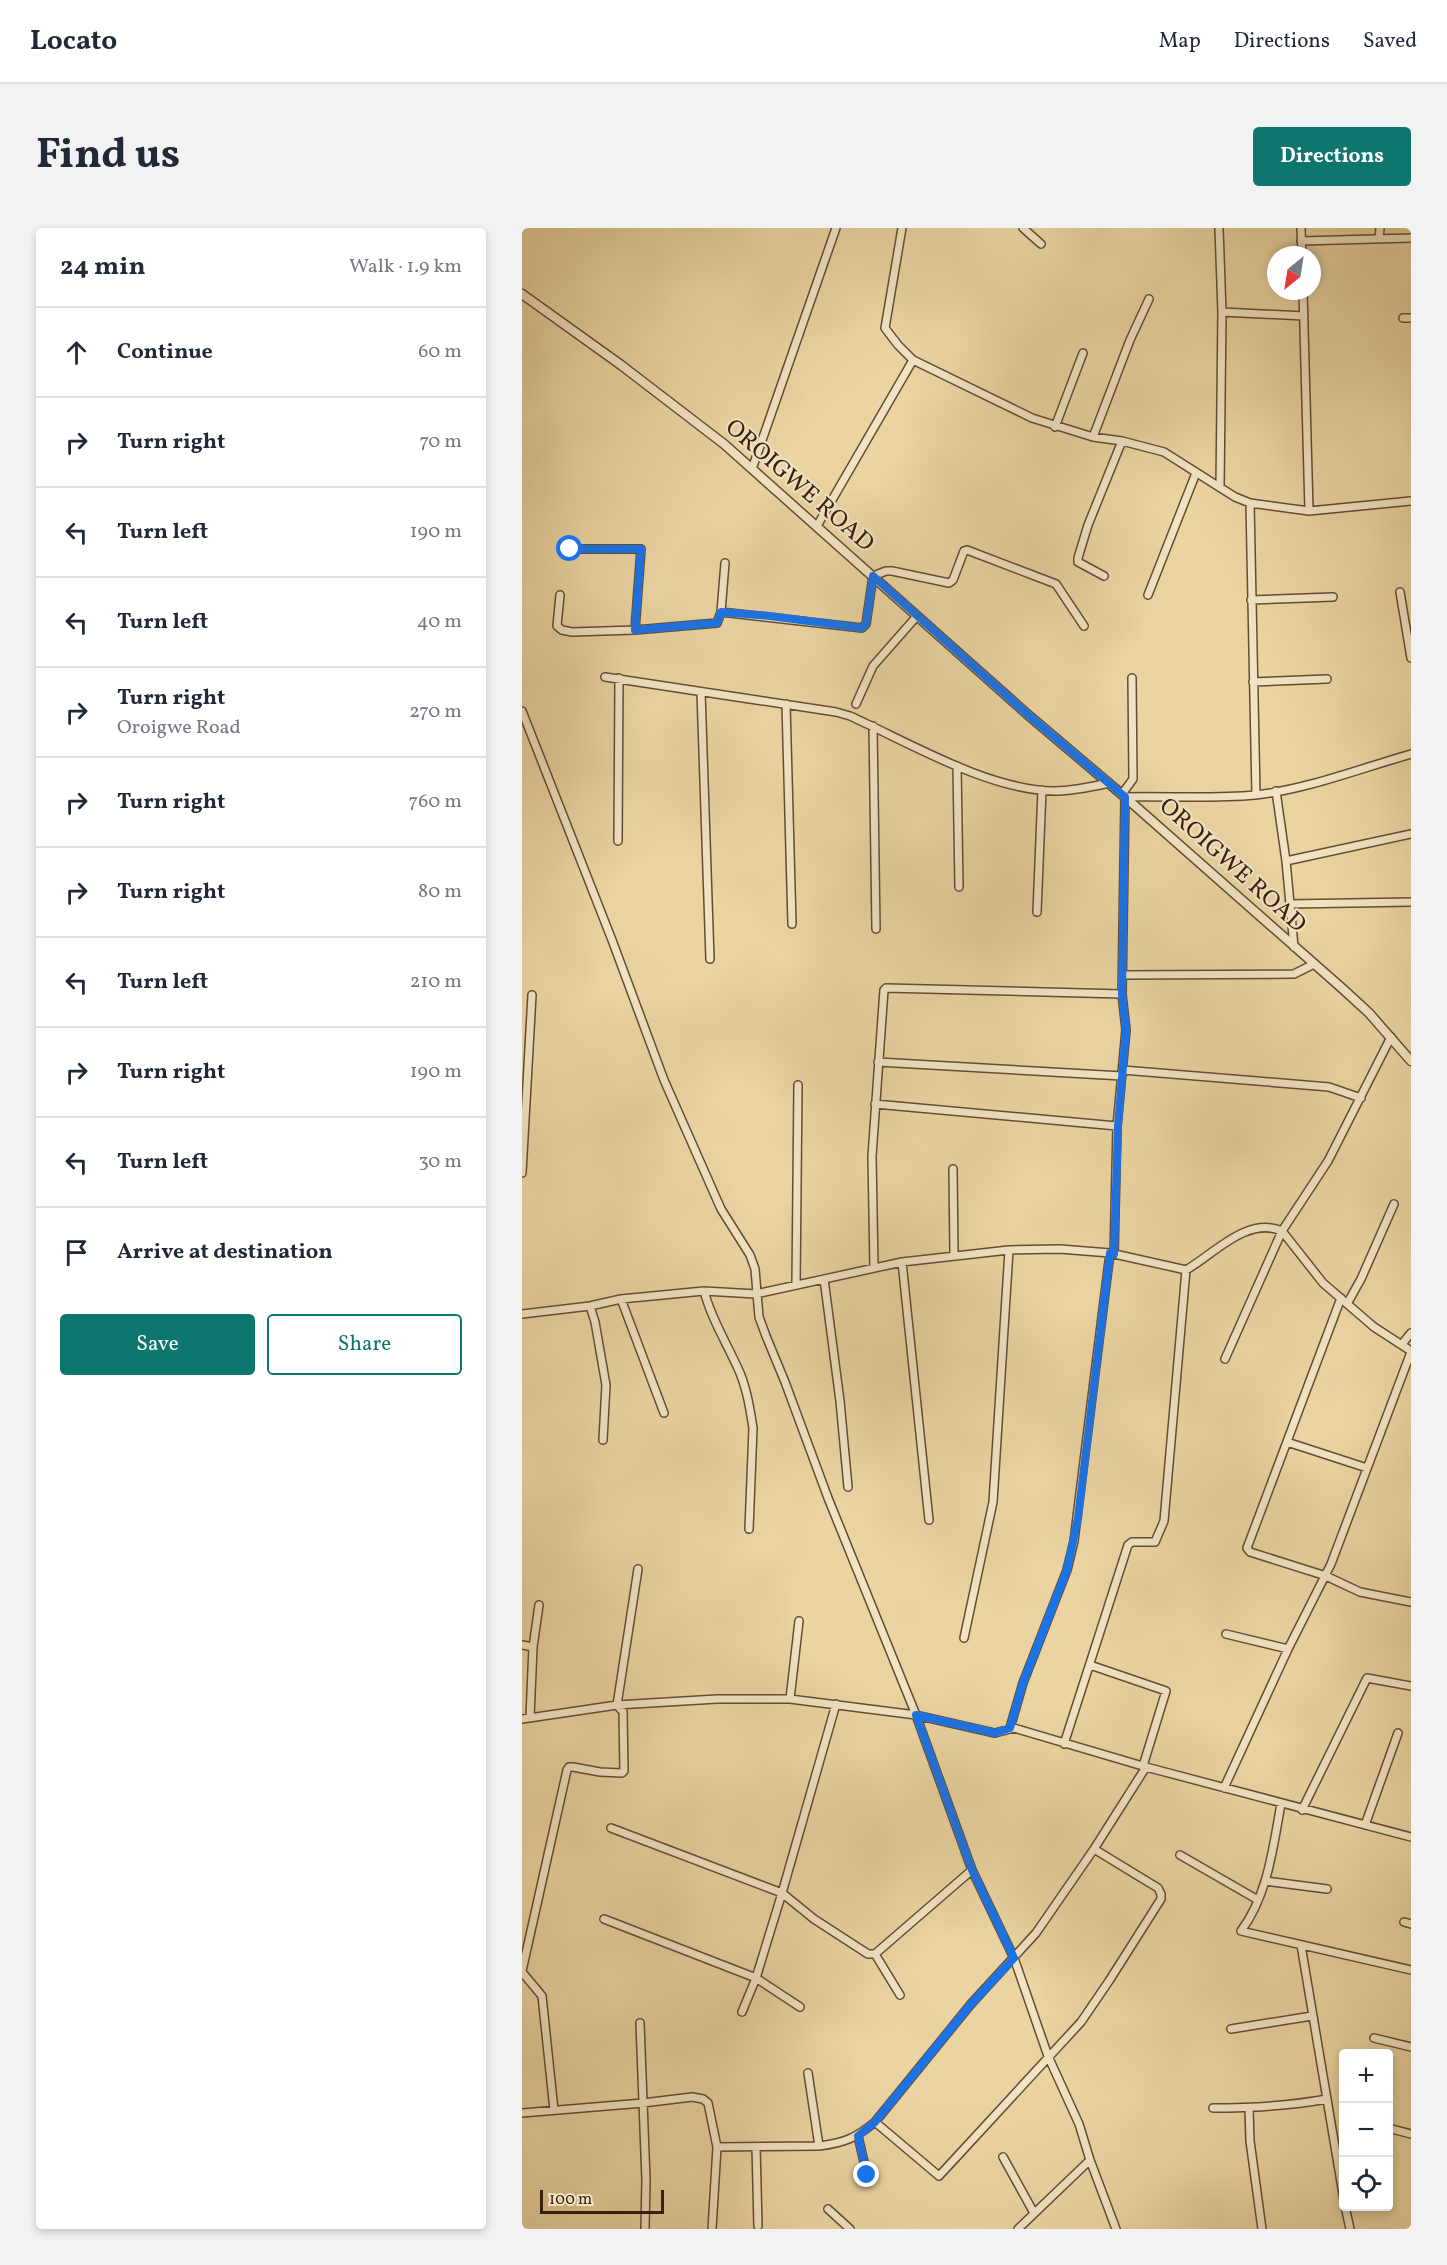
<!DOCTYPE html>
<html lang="en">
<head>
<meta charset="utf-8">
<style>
	body { margin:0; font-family:Vollkorn,serif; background:#f2f2f3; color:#1f2937 }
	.controls { position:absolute; right:18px; bottom:18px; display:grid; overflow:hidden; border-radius:6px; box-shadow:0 3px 9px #0003 }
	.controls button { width:54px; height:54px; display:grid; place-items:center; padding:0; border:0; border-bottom:2px solid #e0e1e3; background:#fff; color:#1f2937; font:30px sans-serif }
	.compass { position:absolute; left:745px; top:18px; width:54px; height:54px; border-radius:50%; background:#fff; box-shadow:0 3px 9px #0003; rotate:210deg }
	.scale { position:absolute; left:18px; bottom:15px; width:124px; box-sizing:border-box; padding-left:6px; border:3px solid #39200b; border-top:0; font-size:16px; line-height:21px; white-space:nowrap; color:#39200b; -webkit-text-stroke:4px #f1e3c3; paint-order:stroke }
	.stop { position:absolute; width:18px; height:18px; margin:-14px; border:4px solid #1a73e8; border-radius:50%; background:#fff }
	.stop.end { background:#1a73e8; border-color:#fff; box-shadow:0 2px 6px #0008 }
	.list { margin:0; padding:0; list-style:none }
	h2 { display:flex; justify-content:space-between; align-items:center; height:78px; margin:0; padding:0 24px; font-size:26px }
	h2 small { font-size:20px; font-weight:400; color:#747a83 }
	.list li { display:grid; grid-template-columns:39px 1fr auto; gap:18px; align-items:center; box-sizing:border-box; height:90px; padding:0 24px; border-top:2px solid #e0e1e3 }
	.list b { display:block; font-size:22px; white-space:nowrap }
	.list p { margin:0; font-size:20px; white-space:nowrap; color:#747a83 }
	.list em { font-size:20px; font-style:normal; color:#747a83 }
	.actions { display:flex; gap:12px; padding:18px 24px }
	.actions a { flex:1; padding:14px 0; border:2px solid #0f766e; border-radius:6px; text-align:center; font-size:21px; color:#0f766e }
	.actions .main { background:#0f766e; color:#fff }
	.icon { flex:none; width:33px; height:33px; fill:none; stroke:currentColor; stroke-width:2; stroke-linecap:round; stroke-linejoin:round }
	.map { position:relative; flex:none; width:889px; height:2001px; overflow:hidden; border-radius:6px }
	header { display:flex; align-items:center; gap:36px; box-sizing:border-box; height:84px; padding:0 30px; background:#fff; border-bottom:2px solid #e0e1e3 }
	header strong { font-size:28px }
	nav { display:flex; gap:33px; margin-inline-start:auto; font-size:21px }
	.intro { display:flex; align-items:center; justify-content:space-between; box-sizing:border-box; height:144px; padding:0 36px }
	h1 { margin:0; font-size:42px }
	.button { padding:15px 27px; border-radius:6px; background:#0f766e; color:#fff; font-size:21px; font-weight:700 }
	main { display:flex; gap:36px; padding:0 36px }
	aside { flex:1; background:#fff; border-radius:6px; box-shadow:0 3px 9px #0003 }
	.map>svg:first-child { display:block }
</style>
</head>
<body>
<header>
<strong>Locato</strong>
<nav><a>Map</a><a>Directions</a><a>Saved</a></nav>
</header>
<div class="intro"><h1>Find us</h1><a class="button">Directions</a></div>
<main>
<aside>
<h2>24 min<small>Walk · 1.9 km</small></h2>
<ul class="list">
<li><svg class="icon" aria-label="ahead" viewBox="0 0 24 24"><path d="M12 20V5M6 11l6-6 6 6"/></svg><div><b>Continue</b></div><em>60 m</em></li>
<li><svg class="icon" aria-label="right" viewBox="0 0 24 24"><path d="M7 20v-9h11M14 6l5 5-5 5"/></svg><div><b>Turn right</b></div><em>70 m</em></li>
<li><svg class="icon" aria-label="left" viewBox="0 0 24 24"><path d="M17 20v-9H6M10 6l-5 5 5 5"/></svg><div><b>Turn left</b></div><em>190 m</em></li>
<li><svg class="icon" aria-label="left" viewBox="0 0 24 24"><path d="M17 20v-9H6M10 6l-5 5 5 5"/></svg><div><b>Turn left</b></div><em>40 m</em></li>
<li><svg class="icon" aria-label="right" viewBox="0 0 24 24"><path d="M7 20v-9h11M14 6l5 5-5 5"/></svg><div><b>Turn right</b><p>Oroigwe Road</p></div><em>270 m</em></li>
<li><svg class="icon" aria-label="right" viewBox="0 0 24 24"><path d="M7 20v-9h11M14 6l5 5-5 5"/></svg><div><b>Turn right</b></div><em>760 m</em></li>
<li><svg class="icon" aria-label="right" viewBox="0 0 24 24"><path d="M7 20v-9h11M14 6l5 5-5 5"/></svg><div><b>Turn right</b></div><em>80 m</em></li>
<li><svg class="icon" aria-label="left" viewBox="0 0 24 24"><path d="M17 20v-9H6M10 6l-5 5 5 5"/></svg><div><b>Turn left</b></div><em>210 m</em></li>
<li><svg class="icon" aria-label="right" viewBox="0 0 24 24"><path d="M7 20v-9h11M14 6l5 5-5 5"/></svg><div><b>Turn right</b></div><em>190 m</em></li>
<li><svg class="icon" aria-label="left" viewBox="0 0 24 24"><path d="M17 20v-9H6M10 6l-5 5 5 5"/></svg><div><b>Turn left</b></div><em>30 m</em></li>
<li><svg class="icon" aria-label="arrive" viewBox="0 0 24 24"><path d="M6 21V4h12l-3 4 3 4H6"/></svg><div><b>Arrive at destination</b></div></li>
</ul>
<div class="actions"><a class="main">Save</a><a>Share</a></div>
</aside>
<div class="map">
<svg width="889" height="2001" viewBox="0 0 889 2001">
	<rect width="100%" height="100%" fill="#ead4a2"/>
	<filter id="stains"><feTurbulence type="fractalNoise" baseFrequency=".00333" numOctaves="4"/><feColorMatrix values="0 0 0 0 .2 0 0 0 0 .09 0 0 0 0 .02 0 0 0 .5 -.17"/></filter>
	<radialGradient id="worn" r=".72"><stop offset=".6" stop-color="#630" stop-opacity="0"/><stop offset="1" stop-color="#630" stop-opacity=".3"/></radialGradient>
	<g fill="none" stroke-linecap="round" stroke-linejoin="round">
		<g stroke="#654d31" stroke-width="10">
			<path id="minor" d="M 380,0 L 363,100 L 376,117 L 391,132 L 510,190 L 571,209 L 600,213 L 642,224 L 713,269 L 728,275 L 787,283 L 889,273
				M 501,0 L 519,16
				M 697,0 L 700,84 L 698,259
				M 779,0 L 780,27
				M 857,11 L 858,0
				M 779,13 L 889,10
				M 781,63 L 787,283
				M 700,84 L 782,88
				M 881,90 L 889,90
				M 533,199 L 561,125
				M 571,209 L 608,112 L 627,71
				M 230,241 L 314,0
				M 728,275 L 734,567
				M 295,298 L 391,132
				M 48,321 L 119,321 L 113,402
				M 582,348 L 556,334 L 556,330 L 566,297 L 600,213
				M 878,364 L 889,430
				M 38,367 L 35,398 L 40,402 L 50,404 L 113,402 L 195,395 L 199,384 L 340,400 L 344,396 L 351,348 L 364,343 L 370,343 L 427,355 L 431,352 L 442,323 L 445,322 L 534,356 L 562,398
				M 626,367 L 674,245
				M 729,372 L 811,369
				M 199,384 L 203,335
				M 83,449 L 314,484 L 328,488 C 388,515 466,562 532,563 C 550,563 569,559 587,555
				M 731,454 L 805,451
				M 179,464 L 188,731
				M 264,476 L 270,696
				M 334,476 L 351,438 L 395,388
				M 0,483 L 90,712 L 142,852 L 199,981 L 228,1027 L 233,1041 L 237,1089 L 244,1108 L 263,1154 L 306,1270 L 394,1487 L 450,1642 L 492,1730 L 526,1828 L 557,1896 L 568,1932 L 594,2001
				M 351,498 L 354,701
				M 435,538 L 437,659
				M 754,563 L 764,633 L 772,719
				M 600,566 L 611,551 L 610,450
				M 96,613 L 97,450
				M 764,633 L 889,606
				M 768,676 L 889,674
				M 515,684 L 520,562
				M 601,747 L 772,746 L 792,736
				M 356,834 L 600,848
				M 601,842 L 807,859 L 839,870
				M 353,876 L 595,898
				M 431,941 L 432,1027
				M 0,945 L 10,767
				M 592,1026 L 595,898 L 604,802 L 600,766 L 603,569 C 646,568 690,571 733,567 C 783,562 840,540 889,526
				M 380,1034 L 407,1292
				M 352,1040 L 350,928 L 362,762 L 364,760 L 600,766
				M 302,1051 L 318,1173 L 326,1259
				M 274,1057 L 276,857
				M 182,1063 C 190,1093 206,1117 218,1145 C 225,1162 228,1181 231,1200 L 227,1301
				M 819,1070 L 725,1320 L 728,1324 L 804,1348 L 838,1364 L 889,1374
				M 99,1071 L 142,1185
				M 825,1076 L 839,1051 L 872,976
				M 68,1078 L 73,1094 L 84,1157 L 81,1212
				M 0,1086 L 68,1078 L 99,1071 L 182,1063 L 234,1066 L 380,1034 L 487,1022 L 538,1021 L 588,1025 L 664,1042 C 692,1026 725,988 760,1003 L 801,1055 L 852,1099 L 889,1123
				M 880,1116 L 889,1105
				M 703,1131 L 760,1003 L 806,933 L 869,809
				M 765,1214 L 845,1240
				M 704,1406 L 766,1421
				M 442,1410 L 471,1274 L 487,1022
				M 0,1417 L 11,1419
				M 568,1437 L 644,1463 L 621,1538
				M 268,1471 L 277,1393
				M 8,1489 L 11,1419 L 17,1377
				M 0,1491 L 95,1477 L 195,1471 L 268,1471 L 394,1487 L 473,1505 L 492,1500 L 624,1539 L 889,1609
				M 488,1500 L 501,1455 L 545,1342 L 552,1313 L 588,1025
				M 542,1516 L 606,1317 L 610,1314 L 633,1314 L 642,1293 L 664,1042
				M 702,1560 L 766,1421 L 809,1336 L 889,1124
				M 759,1576 C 751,1619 746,1667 719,1703 L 889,1742
				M 780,1582 L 845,1450 L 889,1458
				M 843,1597 L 876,1505
				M 89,1600 L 260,1665 L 292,1691 L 346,1726 L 353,1726 L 378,1767
				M 658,1627 L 736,1672
				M 743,1653 L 805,1661
				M 82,1691 L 234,1750 L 278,1779
				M 882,1694 L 889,1696
				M 779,1717 L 822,1972
				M 353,1726 L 450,1642
				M 0,1743 L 45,1542 L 47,1539 L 51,1539 L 78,1544 L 100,1545 L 102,1543 L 101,1484 L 95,1477 L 116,1341
				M 0,1744 L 20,1768 L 32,1882
				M 220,1784 L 234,1750 L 260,1665 L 314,1476
				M 118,1795 L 124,1952 L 123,2001
				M 709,1801 L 790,1788
				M 852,1810 L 889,1819
				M 286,1845 L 297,1918
				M 691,1880 C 730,1880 767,1878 805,1871
				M 727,1880 L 728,1913 L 740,2001
				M 0,1885 L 121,1875 L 170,1869 L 181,1871 L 186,1875 L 195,1919 L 190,2001
				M 353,1894 L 417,1948 L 559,1794 L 587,1753 L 639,1671 L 639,1666 L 636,1660 L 572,1621
				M 866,1900 L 889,1906
				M 336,1908 L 345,1947
				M 195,1919 L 297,1918 C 322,1915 334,1910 353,1894 L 449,1776 L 514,1705 L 572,1621 L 624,1539
				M 234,1919 L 236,1998
				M 481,1929 L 512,1985
				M 823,1978 L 828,2001
				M 306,1981 L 328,2001
				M 496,2001 L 568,1932"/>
		</g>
		<g stroke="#654d31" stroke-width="11">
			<path id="tertiary" d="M 0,66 L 99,137 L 202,216 L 505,486 L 603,569 L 822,762 L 847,785 L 889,833"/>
		</g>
		<use href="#minor" stroke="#f1e3c3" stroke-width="7"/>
		<use href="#tertiary" stroke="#f1e3c3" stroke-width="8"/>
	</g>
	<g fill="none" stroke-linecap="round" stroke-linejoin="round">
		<path stroke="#1a73e8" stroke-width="8" d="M 48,321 L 119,321 L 113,402 L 195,395 L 199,384 L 248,388 L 340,400 L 344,396 L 351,348 L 505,486 L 603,569 L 600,766 L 604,802 L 596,898 L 592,1026 L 588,1025 L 556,1290 L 545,1342 L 501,1455 L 488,1500 L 473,1505 L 394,1487 L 450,1642 L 492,1730 L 449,1776 L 353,1894 L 336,1908 L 345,1947"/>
	</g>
	<g text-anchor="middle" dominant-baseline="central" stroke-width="4.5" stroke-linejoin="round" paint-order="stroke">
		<g font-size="24" fill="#39200b" stroke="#f1e3c3">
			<text transform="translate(277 258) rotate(41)">OROIGWE ROAD</text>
			<text transform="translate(710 638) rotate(42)">OROIGWE ROAD</text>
		</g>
	</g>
	<rect width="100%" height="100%" filter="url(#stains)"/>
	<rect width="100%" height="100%" fill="url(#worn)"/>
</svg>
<div class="controls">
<button>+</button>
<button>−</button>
<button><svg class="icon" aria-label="locate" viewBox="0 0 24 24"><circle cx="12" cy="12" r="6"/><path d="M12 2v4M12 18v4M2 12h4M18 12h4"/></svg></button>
</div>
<svg class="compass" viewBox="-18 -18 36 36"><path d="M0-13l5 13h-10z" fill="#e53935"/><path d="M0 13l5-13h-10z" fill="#747a83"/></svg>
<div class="scale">100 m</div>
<div class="stop" style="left:48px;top:321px"></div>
<div class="stop end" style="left:345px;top:1947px"></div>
</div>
</main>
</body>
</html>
